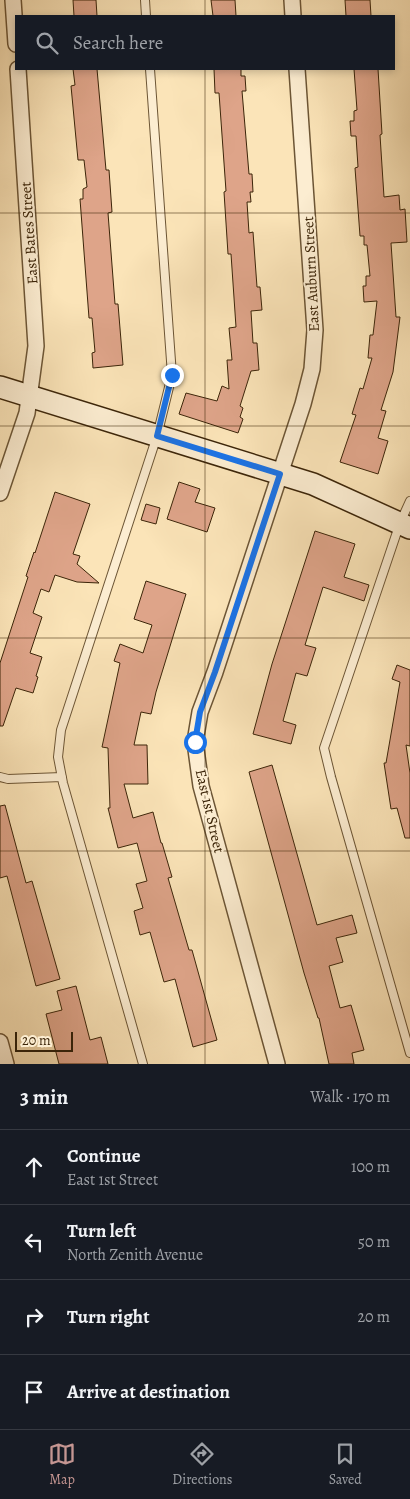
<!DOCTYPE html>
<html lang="en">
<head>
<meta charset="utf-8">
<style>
	body { margin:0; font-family:Alegreya,serif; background:#20242c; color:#f1f3f6 }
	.scale { position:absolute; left:15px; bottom:12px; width:58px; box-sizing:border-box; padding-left:5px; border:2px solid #3c2509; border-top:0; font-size:14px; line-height:18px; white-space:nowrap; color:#3c2509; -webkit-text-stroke:4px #fcedd1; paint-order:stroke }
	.stop { position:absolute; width:15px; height:15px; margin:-11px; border:4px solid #1a73e8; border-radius:50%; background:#fff }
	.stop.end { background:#1a73e8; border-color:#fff; box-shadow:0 1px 5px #0008 }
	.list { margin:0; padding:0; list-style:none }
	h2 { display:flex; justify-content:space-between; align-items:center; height:65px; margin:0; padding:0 20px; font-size:21px }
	h2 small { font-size:16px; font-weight:400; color:#9ea1a6 }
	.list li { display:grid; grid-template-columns:32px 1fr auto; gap:15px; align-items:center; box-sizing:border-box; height:75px; padding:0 20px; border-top:1px solid #363941 }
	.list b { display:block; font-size:19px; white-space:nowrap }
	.list p { margin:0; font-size:16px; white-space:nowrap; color:#9ea1a6 }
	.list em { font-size:16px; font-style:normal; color:#9ea1a6 }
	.icon { flex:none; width:28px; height:28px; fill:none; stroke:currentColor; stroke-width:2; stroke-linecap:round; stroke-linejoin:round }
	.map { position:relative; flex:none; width:410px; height:1064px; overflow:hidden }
	.search { position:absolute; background:#171b24; box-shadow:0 2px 8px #0003; left:15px; right:15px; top:15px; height:55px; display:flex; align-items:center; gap:12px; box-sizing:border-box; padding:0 18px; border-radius:0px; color:#9ea1a6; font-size:19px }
	.sheet { height:365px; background:#171b24 }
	nav { display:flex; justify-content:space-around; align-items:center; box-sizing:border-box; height:70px; border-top:1px solid #363941; background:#171b24; font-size:14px; color:#9ea1a6 }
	nav a { display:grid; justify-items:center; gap:2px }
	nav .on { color:#c59692 }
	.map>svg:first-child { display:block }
</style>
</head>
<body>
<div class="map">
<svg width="410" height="1064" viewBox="0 0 410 1064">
	<rect width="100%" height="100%" fill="#fbe4b8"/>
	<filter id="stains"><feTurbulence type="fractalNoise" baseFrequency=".004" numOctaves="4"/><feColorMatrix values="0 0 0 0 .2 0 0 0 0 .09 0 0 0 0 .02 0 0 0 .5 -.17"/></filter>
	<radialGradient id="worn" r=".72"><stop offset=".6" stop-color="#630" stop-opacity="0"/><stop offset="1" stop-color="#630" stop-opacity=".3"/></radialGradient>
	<path fill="#dea489" stroke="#3c2509" d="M 73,0 L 96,0 L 97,16 L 74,16 Z
		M 211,0 L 235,0 L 236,16 L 213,16 Z
		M 345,0 L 370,0 L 371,16 L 346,16 Z
		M 73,69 L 97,69 L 106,170 L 109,170 L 112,212 L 108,213 L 115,304 L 118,304 L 123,365 L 93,368 L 92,353 L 95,352 L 92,318 L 89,318 L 80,199 L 83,199 L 83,189 L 87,187 L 84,160 L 78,160 L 71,86 L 75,85 Z
		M 214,69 L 241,69 L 241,76 L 245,76 L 246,91 L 242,91 L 249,174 L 252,174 L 253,192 L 250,192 L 251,202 L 247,202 L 249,233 L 253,232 L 257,287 L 260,287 L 262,310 L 251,311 L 253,343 L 257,343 L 259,370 L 251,371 L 240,406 L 243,408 L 240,417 L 243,419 L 238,433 L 179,414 L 186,393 L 217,401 L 222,386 L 229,389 L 227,360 L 232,360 L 229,328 L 236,327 L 231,254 L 228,254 L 224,192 L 226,191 L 219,93 L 215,93 Z
		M 354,69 L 378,69 L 382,134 L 380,135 L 384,197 L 399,195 L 400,210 L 405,209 L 407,242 L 391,243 L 396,317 L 400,317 L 393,372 L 381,410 L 386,411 L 378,438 L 388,441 L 378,474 L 340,462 L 356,415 L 352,414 L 360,388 L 363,389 L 372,358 L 368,358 L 370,335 L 373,335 L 377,301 L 364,302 L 363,286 L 366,286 L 366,276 L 370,276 L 367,245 L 364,245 L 364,236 L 360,236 L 355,168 L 358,167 L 356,136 L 351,136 L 350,121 L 354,121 L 354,111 L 357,110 Z
		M 179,482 L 200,489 L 195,502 L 215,508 L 207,532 L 167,519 Z
		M 55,492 L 90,504 L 73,554 L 80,556 L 77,564 L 99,583 L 77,582 L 55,575 L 49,592 L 41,589 L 33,613 L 42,617 L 30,653 L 42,657 L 36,676 L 38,677 L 33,693 L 16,688 L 3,726 L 0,726 L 0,663 L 28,577 L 26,576 L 34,552 L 35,553 Z
		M 146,504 L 160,508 L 156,524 L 141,520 Z
		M 315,531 L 355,544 L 344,577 L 369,585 L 364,601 L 323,587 L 305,645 L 316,648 L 307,676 L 296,673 L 283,721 L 296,725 L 291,744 L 253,734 L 272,664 Z
		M 146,581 L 186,594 L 156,692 L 151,714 L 141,712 L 134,745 L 147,745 L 148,784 L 124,784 L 133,818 L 153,812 L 161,843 L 162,843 L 172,877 L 168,878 L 189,950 L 192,950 L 217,1040 L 193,1047 L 175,979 L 164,982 L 150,932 L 140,935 L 134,911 L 143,908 L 136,884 L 147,881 L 137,843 L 118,848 L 108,808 L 110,808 L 108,748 L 102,747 L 120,663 L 114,661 L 120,644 L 143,653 L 152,625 L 134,619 Z
		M 397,665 L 410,670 L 410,746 L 406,745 L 410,773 L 410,838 L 405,838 L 397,808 L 391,809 L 384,763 L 386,763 L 400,682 L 392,679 Z
		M 272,765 L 317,925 L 352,915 L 357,933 L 336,938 L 343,962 L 329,966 L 340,1008 L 351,1005 L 360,1036 L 364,1050 L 352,1053 L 354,1064 L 329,1064 L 319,1018 L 318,1018 L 304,973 L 249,772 Z
		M 5,805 L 26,883 L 32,881 L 60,979 L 36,986 L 7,876 L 0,878 L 0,806 Z
		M 76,986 L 90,1040 L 101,1037 L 108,1064 L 59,1064 L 46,1014 L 62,1010 L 57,991 Z"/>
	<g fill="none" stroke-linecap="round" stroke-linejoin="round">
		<g stroke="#6c5535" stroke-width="10">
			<path id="lane" d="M 145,0 L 146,16
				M 410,501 L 400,523 L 324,748 L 331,777 L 410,1053
				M 0,777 L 8,779 L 62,777
				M 143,1064 L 63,783 L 58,757 L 61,730 L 157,436 L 172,375 L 150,69"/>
		</g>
		<g stroke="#6c5535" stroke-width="18">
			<path id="street" d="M 13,0 L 16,44
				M 292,0 L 293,16
				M 0,493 L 27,413 L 36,346 L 18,69
				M 0,1042 L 6,1064
				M 277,1064 L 201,786 L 195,742 L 200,712 L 215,672 L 303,404 L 312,369 L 315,330 L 297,69"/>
		</g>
		<g stroke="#3c2509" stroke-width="24">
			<path id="secondary" d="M 0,387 L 313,484 L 410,528"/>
		</g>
		<use href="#lane" stroke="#fcedd1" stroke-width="8"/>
		<use href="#street" stroke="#fcedd1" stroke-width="15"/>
		<use href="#secondary" stroke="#fcedd1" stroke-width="21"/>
	</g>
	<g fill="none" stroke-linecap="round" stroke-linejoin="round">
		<path stroke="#1a73e8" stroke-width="6" d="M 172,375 L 157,436 L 280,474 L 215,672 L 200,712 L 195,742"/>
	</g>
	<path fill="none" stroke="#3c2509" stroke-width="1" stroke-opacity="0.55" d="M 205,0 L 205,16M 205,69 L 205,1064M 0,213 L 410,213M 0,426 L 410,426M 0,638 L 410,638M 0,851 L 410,851"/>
	<g text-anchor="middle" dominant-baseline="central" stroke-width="4" stroke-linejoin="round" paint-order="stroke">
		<g font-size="15" fill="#3c2509" stroke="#fcedd1">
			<text transform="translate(29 233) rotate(-94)">East Bates Street</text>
			<text transform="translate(311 274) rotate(-93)">East Auburn Street</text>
			<text transform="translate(210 811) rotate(77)">East 1st Street</text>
		</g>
	</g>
	<rect width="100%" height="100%" filter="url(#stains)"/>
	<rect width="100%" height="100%" fill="url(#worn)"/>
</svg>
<div class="scale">20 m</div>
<div class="stop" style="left:195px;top:742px"></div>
<div class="stop end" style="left:172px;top:375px"></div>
<div class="search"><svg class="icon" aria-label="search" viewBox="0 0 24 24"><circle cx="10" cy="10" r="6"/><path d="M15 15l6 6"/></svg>Search here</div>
</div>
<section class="sheet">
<h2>3 min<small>Walk · 170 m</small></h2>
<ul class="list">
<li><svg class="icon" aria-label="ahead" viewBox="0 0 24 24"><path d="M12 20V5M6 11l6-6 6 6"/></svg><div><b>Continue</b><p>East 1st Street</p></div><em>100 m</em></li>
<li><svg class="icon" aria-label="left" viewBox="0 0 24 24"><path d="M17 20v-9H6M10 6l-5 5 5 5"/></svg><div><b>Turn left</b><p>North Zenith Avenue</p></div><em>50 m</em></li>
<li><svg class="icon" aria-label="right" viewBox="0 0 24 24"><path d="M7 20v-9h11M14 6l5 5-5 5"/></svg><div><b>Turn right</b></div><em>20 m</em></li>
<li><svg class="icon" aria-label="arrive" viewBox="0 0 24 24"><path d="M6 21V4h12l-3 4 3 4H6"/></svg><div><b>Arrive at destination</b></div></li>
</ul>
</section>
<nav>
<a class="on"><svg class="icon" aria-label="map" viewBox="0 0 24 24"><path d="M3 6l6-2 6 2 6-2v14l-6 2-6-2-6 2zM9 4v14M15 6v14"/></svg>Map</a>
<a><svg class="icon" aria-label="directions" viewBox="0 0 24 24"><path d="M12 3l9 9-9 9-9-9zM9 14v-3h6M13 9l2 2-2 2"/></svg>Directions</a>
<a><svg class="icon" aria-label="saved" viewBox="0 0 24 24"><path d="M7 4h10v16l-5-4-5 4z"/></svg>Saved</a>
</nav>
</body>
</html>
